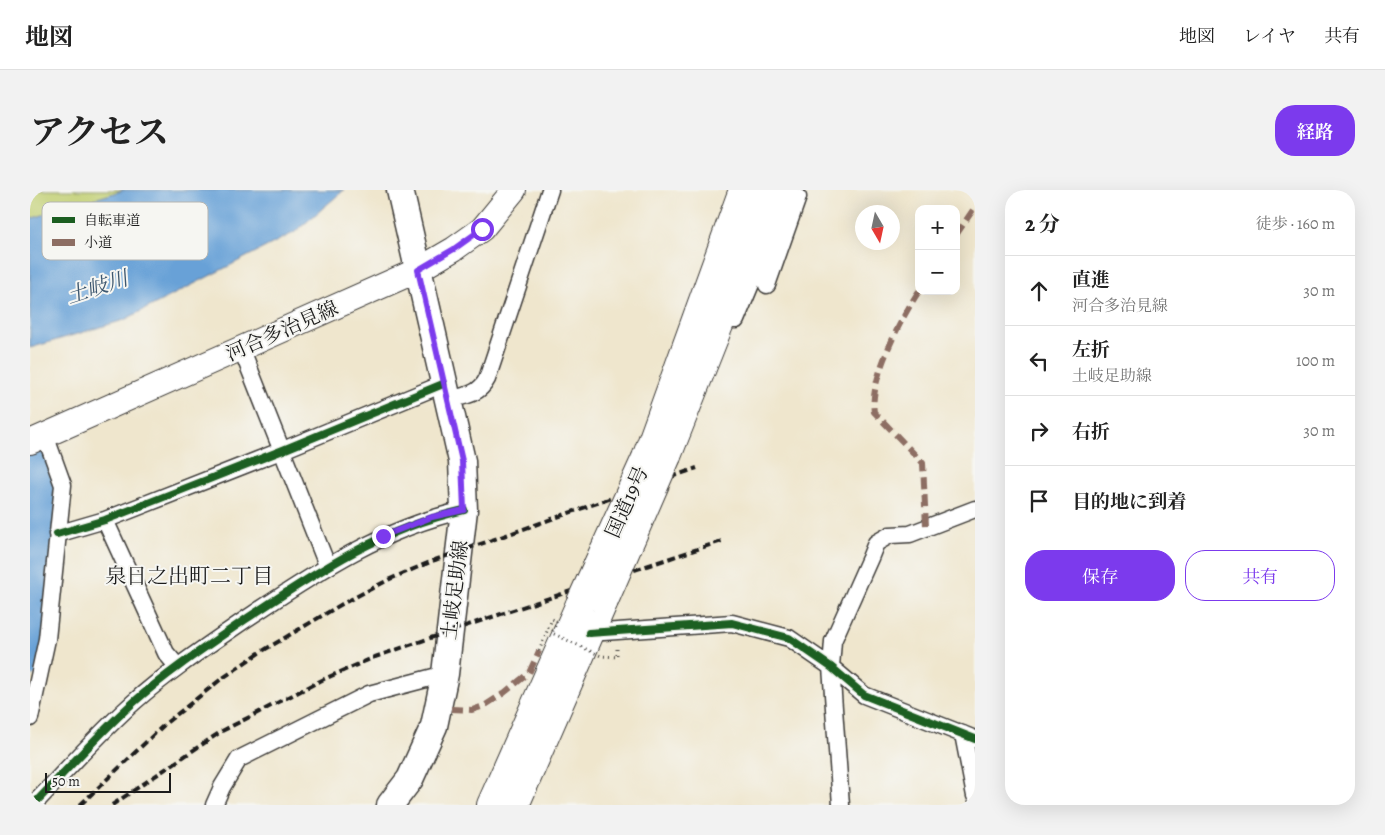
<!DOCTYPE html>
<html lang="ja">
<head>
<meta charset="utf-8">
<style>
	body { margin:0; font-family:Alegreya,"Noto Serif JP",serif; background:#f2f2f2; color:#222 }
	.controls { position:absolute; right:15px; top:15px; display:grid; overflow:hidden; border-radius:10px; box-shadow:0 5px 20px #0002 }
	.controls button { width:45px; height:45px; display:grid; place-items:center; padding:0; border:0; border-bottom:1px solid #e0e0e0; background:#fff; color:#222; font:25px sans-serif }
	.compass { position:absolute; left:825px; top:15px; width:45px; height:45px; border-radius:50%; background:#fff; box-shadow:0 5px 20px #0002; rotate:171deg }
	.scale { position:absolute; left:15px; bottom:12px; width:126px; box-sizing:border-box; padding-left:5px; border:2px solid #1c1c1c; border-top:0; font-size:14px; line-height:18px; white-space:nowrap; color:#1c1c1c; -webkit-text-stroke:4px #f6f6f2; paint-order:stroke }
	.stop { position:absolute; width:15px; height:15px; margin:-11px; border:4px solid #7c3aed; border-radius:50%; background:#fff }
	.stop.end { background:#7c3aed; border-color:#fff; box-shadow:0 1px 5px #0008 }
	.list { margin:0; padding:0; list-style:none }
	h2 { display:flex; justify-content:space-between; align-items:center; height:65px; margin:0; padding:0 20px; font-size:21px }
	h2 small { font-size:16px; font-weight:400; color:#767676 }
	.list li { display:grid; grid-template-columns:32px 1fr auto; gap:15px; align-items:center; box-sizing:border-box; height:70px; padding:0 20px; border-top:1px solid #e0e0e0 }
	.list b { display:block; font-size:19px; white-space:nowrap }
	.list p { margin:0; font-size:16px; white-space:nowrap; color:#767676 }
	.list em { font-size:16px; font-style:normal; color:#767676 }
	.actions { display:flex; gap:10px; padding:15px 20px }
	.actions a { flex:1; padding:11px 0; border:1px solid #7c3aed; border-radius:20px; text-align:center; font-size:18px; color:#7c3aed }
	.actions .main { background:#7c3aed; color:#fff }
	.icon { flex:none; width:28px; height:28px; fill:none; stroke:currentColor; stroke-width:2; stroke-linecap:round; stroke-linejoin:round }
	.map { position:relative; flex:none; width:945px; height:615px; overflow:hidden; border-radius:20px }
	header { display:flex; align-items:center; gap:30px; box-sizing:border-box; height:70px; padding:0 25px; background:#fff; border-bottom:1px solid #e0e0e0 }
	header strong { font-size:24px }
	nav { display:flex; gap:28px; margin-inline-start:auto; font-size:18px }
	.intro { display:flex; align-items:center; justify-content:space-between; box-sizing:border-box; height:120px; padding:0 30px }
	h1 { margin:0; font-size:35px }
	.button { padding:12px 22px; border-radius:20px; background:#7c3aed; color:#fff; font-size:18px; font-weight:700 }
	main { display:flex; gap:30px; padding:0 30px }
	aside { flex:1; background:#fff; border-radius:20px; box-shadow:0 5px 20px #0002 }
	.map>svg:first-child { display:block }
</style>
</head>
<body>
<header>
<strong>地図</strong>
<nav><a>地図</a><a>レイヤ</a><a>共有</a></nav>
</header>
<div class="intro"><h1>アクセス</h1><a class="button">経路</a></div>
<main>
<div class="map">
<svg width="945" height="615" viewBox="0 0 945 615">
	<rect width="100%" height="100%" fill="#f6f6f2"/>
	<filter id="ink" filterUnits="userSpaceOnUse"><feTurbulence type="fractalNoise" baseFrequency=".02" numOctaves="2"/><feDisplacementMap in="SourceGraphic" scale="10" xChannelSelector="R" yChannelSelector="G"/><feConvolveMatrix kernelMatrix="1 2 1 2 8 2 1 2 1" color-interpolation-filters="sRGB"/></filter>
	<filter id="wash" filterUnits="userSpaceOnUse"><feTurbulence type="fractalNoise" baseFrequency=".0096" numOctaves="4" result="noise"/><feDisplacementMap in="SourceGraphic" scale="20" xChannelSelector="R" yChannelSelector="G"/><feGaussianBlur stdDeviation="1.12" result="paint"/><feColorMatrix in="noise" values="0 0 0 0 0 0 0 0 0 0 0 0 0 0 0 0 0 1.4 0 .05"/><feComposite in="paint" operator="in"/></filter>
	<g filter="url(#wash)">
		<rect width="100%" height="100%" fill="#efe6cd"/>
		<path fill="#c1cf71" stroke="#6e7646" d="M 0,0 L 94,0 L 0,29 Z"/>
		<path fill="#68a1d7" stroke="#425e7a" d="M 94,0 L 314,0 L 265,42 L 94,130 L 0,158 L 0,29 Z"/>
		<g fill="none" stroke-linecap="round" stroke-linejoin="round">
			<path stroke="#68a1d7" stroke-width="30" d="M 0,471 L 9,420 L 11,292 L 4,274"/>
		</g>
	</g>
	<g filter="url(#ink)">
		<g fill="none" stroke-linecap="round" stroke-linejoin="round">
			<g stroke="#3c3a37" stroke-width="19">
				<path id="street" d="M 737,95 L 768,7
					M 691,130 L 706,130 L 760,0
					M 212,160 L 297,375
					M 417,210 C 434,206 449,205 457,189 L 520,0
					M 75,330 L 136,463 L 147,476
					M 27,344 L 75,330 L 253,260 L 413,194
					M 559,443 L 702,433 L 759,448 L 801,477 L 834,505 L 945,549
					M 0,528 L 17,449 L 33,295 L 15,245
					M 933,544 L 945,606
					M 3,615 C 36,581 68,544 104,512 C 139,481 177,456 216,429 C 287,382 350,339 434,320
					M 184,615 L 192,597 L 209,569 L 339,504 L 415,484
					M 811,615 L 801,477 L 803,451 L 840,368 L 846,353 L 860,345 L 880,344 L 945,319"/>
			</g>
			<g stroke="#3c3a37" stroke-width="26">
				<path id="secondary" d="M 0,252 L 388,80 L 424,59 L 452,39 L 484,0"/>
			</g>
			<g stroke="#3c3a37" stroke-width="29">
				<path id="primary" d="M 360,615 L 380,589 L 404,536 L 415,484 L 434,320 L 432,271 L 370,0"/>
			</g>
			<g stroke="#3c3a37" stroke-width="30">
				<path id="highway" d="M 637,266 L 691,130 L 738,0
					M 616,268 L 713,0
					M 461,615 L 550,414
					M 485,615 L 574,411"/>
			</g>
			<use href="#street" stroke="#fff" stroke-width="16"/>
			<use href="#secondary" stroke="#fff" stroke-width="24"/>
			<use href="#primary" stroke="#fff" stroke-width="26"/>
			<use href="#highway" stroke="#fff" stroke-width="28"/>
			<path stroke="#1c1c1c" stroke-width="4" stroke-dasharray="8 4" stroke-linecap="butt" d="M 50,615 L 136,533 L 190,490 L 229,463 L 312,414 L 360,389 L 405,370 L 667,278
				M 82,615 L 192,541 L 294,489 L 345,467 L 450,431 L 692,351"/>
			<g stroke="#3c3a37" stroke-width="30" stroke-linecap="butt">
				<path id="highway-bridge" d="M 574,411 L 637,266
					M 550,414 L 616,268"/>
			</g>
			<path stroke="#3c3a37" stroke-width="3" stroke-dasharray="1 4" stroke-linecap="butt" d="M 509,461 L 522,429 L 527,431 L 522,443 L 571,466 L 587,467 L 587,458"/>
			<use href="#highway-bridge" stroke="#fff" stroke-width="28"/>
			<path stroke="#8d6e63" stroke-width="6" stroke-dasharray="12 6" stroke-linecap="butt" d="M 926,45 L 945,17
				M 889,101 C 871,128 839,190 844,222 L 893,273 L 896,337
				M 421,519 L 442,520 L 454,516 L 474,503 L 499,483 L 509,461"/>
			<g stroke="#f6f6f2" stroke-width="11">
				<path id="cycleway" d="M 27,344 L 75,330 L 253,260 L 413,194
					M 559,443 L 702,433 L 759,448 L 801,477 L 834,505 L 945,549
					M 3,615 C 36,581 68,544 104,512 C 139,481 177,456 216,429 C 287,382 350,339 434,320"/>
			</g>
			<use href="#cycleway" stroke="#1b5e20" stroke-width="8"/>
		</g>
	</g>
	<g fill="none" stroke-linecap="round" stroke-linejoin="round" filter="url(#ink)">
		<path stroke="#7c3aed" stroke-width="6" d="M 353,346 L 402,327 L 434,320 L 432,271 L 388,80 L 424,59 L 452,39"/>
	</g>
	<g text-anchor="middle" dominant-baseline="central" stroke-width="4" stroke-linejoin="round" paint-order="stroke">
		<g font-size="20" fill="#1c1c1c" stroke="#f6f6f2">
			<text transform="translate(252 141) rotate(-24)">河合多治見線</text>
			<text transform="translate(597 312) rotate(-66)">国道19号</text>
			<text transform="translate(425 400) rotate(-83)">土岐足助線</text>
		</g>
		<g font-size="21" font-style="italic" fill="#3e5870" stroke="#f6f6f2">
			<text transform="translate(67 97) rotate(-18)">土岐川</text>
		</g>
		<g font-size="21" fill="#1c1c1c" stroke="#f6f6f2">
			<text x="159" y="386">泉日之出町二丁目</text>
		</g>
	</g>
	<rect x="12" y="12" width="166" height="58" rx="8" fill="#f6f6f2" stroke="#b5b5b2" stroke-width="1"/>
	<rect x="22" y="27" width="23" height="6" fill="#1b5e20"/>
	<rect x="22" y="49" width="23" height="7" fill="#8d6e63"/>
	<g font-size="14" fill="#1c1c1c">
		<text x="54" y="35">自転車道</text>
		<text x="54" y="57">小道</text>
	</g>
</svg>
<div class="controls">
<button>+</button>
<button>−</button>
</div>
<svg class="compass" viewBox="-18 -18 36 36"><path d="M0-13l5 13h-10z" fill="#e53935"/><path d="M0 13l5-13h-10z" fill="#767676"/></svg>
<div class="scale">50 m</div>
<div class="stop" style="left:452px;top:39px"></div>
<div class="stop end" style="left:353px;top:346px"></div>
</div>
<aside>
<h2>2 分<small>徒歩 · 160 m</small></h2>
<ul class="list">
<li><svg class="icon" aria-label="ahead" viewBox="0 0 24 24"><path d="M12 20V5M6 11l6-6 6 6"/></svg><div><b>直進</b><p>河合多治見線</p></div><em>30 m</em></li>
<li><svg class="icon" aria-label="left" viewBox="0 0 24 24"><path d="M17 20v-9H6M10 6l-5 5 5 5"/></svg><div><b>左折</b><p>土岐足助線</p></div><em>100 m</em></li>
<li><svg class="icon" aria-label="right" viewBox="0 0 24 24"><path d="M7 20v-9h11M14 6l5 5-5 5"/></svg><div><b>右折</b></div><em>30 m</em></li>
<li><svg class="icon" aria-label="arrive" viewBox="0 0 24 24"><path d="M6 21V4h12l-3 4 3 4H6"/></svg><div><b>目的地に到着</b></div></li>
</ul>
<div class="actions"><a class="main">保存</a><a>共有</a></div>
</aside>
</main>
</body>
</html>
